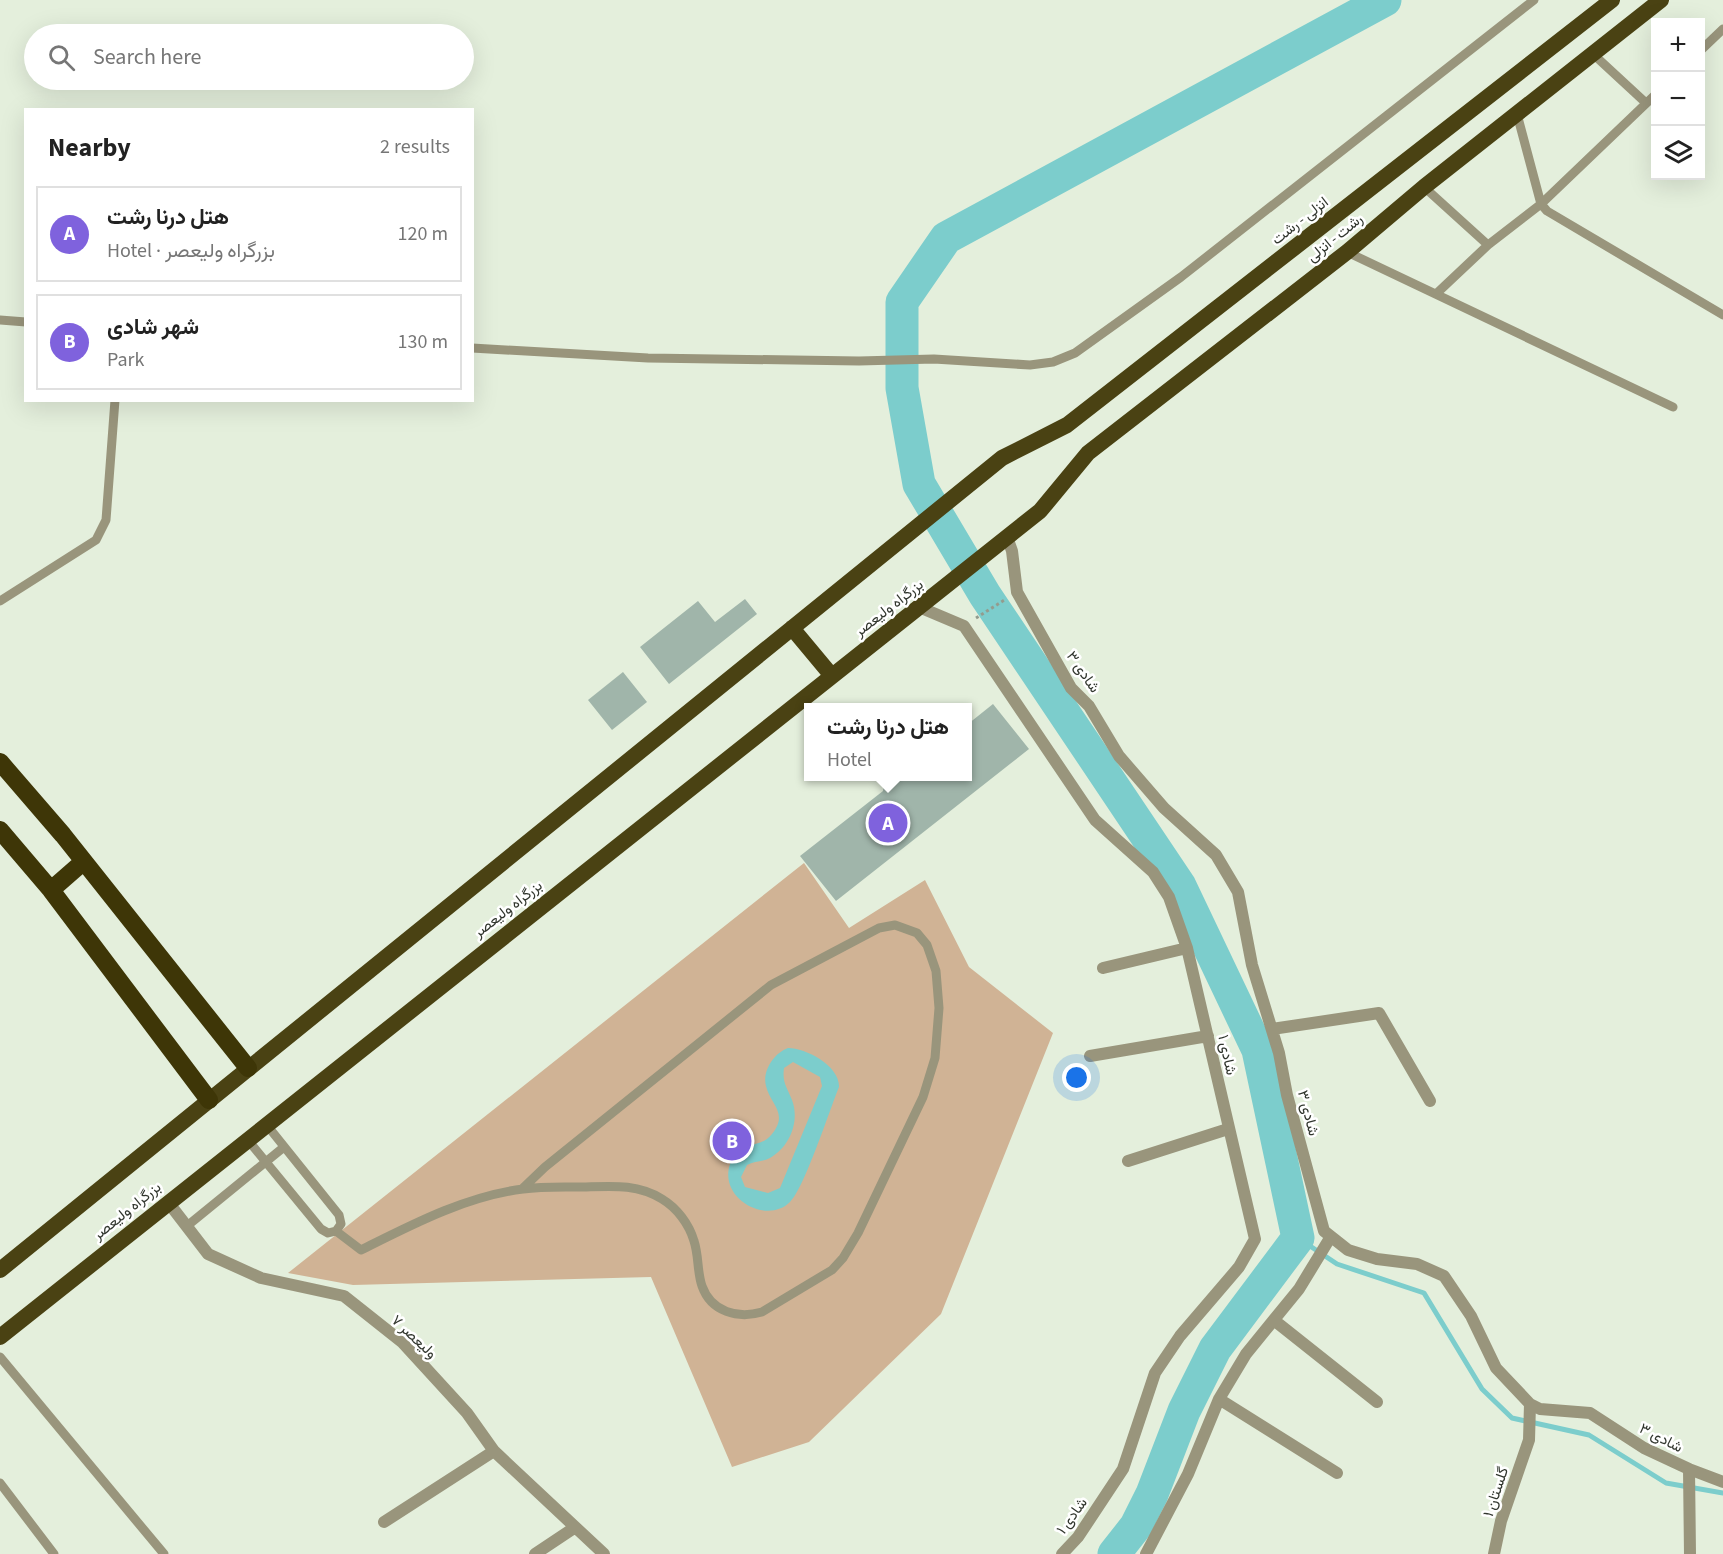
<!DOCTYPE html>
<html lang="en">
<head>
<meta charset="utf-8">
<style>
	body { margin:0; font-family:"Source Sans 3",Vazirmatn,sans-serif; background:#f6f6f6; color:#222 }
	.controls { position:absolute; right:18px; top:18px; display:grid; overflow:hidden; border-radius:0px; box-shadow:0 6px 24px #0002 }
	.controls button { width:54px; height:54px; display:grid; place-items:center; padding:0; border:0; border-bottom:2px solid #e0e0e0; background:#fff; color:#222; font:30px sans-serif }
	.you { position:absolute; left:1077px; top:1078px; width:21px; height:21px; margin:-15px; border:4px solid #fff; border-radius:50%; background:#1a73e8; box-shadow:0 0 0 9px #1a73e833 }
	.badge { display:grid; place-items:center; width:39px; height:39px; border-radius:50%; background:#7f62dd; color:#fff; font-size:20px; font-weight:700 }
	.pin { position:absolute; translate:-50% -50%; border:3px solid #fff; box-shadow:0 2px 6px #0006 }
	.popup { position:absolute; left:804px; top:703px; width:168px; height:78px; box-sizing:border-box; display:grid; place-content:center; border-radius:0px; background:#fff; filter:drop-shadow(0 2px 4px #0005); font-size:20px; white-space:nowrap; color:#767676 }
	.popup b { font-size:22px; color:#222 }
	.popup::after { content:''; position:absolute; left:50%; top:100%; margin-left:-12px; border:12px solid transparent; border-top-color:#fff }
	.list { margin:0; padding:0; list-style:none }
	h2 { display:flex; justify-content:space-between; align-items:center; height:78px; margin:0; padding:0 24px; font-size:26px }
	h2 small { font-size:20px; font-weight:400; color:#767676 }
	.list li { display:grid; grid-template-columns:39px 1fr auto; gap:18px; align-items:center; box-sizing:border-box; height:96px; margin:0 12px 12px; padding:0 12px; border:2px solid #e0e0e0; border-radius:0px }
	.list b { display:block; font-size:22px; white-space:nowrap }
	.list p { margin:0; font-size:20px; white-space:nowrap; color:#767676 }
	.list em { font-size:20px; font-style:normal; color:#767676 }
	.icon { flex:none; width:33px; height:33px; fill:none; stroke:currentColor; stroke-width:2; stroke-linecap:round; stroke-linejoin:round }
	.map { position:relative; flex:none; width:1723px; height:1554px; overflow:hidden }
	.search { position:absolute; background:#fff; box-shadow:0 6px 24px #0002; left:24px; top:24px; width:450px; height:66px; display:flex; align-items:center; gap:15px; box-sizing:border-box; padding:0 21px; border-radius:33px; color:#767676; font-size:22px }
	.panel { position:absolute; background:#fff; box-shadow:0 6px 24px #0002; left:24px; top:108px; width:450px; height:294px; border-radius:0px }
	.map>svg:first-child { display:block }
</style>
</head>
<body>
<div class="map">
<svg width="1723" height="1554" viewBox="0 0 1723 1554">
	<rect width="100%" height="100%" fill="#e4efdc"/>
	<path fill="#d0b395" d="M 804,863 L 849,928 L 925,880 L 969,967 L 1053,1033 L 941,1314 L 809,1442 L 732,1467 L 651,1277 L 353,1285 L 288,1273 Z"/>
	<path fill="#7ccdcc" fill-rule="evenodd" d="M 788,1048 C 806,1048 840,1066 839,1087 C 830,1109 804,1189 790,1202 C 764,1228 705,1191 738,1150 C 749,1143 763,1146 772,1134 C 789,1113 770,1104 766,1086 C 762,1071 774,1053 788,1048 ZM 793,1062 L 820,1077 L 822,1086 L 780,1188 L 768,1193 L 745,1187 L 741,1177 L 747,1165 C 754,1161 762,1162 770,1158 C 790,1147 800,1121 792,1100 C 787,1087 782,1083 784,1068 Z"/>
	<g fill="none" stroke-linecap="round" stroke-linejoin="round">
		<path stroke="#7ccdcc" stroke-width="5" d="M 1298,1238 L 1337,1264 L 1424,1293 L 1482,1389 L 1512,1418 L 1589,1435 L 1666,1483 L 1723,1493"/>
		<path stroke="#7ccdcc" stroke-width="33" d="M 1114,1554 L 1136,1526 L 1152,1494 L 1184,1411 L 1215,1349 L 1298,1238 L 1258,1050 L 1180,886 L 985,595 L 919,484 L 902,388 L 902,302 L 946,238 L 1385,0"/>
	</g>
	<path fill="#a0b5aa" d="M 745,599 L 757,614 L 669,684 L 640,647 L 698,601 L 715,622 Z
		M 623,672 L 647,702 L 612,730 L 588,700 Z
		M 993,704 L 1029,749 L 836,901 L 800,856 L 883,791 L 885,777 L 968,777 L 968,724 Z"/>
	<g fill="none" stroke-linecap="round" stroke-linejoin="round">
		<path stroke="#939c8e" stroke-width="3" stroke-dasharray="3 3" stroke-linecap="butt" d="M 976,618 L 1006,599"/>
		<path stroke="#99957c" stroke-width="9" d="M 1700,51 L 1723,29
			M 1593,54 L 1646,103
			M 1517,114 L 1541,204 L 1547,211 L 1723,315
			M 1424,187 L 1488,245
			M 1347,252 L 1673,407
			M 1436,294 L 1488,245 L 1541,204 L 1656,94
			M 0,320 L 26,322
			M 472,348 L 648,358 L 859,361 L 934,359 L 1030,365 L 1053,362 L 1075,353 L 1181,277 L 1534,0
			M 0,601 L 96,540 L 106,520 L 115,400
			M 247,1139 L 321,1229 L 328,1233 L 336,1231 L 341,1224 L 339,1215 L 266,1124
			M 187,1226 L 284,1147
			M 336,1231 L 361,1250 C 411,1225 466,1196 523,1189 C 543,1186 565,1187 586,1187 C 613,1186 638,1184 662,1199 C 677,1208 689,1224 694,1241 C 699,1256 697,1272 702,1286 C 711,1312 738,1319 762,1312 L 832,1270 L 843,1258 L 858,1233 L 923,1097 L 935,1058 L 939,1008 L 936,971 L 927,945 L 917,933 L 895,925 L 879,928 L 771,985 L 545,1167 L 522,1189
			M 0,1357 L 164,1554
			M 0,1483 L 54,1554"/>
		<path stroke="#99957c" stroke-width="12" d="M 1007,537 L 1012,551 L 1017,592 L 1071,688 L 1089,706 L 1119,756 L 1164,808 L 1216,855 L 1238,892 L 1252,965 L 1279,1053 L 1287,1095 L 1324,1231 L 1348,1250 L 1377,1259 L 1417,1264 L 1444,1276 L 1471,1316 L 1496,1368 L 1530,1404 L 1540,1409 L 1590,1413 L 1644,1448 L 1689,1469 L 1690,1554
			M 919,607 L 964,626 L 1095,820 L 1153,872 L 1169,897 L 1187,948 L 1255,1239 L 1239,1267 L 1180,1336 L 1155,1373 L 1123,1469 L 1078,1537 L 1062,1554
			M 1103,968 L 1187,948
			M 1272,1029 L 1379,1013 L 1430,1101
			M 1090,1056 L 1208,1036
			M 1128,1161 L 1228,1129
			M 168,1202 L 208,1254 L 261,1278 L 344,1296 L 402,1342 L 467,1413 L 494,1451 L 604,1554
			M 1275,1321 L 1377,1402
			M 1219,1399 L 1337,1473
			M 1689,1469 L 1723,1482
			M 384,1522 L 494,1451
			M 535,1554 L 574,1528
			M 1146,1554 L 1188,1474 L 1219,1399 L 1246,1354 L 1299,1289 L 1330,1238
			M 1494,1554 L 1501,1521 L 1529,1440 L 1530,1404"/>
		<path stroke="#4a4213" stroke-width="16" d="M 792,628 L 832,676
			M 0,1270 L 1002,458 L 1067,425 L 1612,0
			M 0,1337 L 1040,511 L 1088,453 L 1347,252 L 1424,187 L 1661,0"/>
		<path stroke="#3e3607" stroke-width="18" d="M 0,762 L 63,835 L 248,1068
			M 0,830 L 51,890 L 209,1100
			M 51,890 L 83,862"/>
	</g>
	<g text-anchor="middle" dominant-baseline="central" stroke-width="5" stroke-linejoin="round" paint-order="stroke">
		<g font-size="15" fill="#31362e" stroke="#fff">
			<text transform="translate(1300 221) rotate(-38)">انزلی - رشت</text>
			<text transform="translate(1335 238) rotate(-39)">رشت - انزلی</text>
			<text transform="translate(889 608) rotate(-38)">بزرگراه ولیعصر</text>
			<text transform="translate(1083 672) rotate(55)">شادی ۳</text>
			<text transform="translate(508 909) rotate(-38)">بزرگراه ولیعصر</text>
			<text transform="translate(1227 1055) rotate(78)">شادی ۱</text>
			<text transform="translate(1308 1113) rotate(75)">شادی ۳</text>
			<text transform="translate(127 1211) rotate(-39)">بزرگراه ولیعصر</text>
			<text transform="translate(414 1337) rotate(43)">ولیعصر ۷</text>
			<text transform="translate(1661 1438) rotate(27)">شادی ۳</text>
			<text transform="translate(1496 1492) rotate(-72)">گلستان ۱</text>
			<text transform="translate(1072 1516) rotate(-54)">شادی ۱</text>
		</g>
	</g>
</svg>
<div class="controls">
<button>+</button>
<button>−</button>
<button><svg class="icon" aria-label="layers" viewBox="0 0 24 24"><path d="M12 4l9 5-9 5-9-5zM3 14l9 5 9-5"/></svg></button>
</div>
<div class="you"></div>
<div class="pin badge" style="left:888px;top:823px">A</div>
<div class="popup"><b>هتل درنا رشت</b>Hotel</div>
<div class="pin badge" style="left:732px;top:1141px">B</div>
<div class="search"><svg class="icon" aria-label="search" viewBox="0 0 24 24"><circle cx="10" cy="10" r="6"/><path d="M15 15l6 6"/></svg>Search here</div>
<section class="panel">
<h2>Nearby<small>2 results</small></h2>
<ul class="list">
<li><span class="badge">A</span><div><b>هتل درنا رشت</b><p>Hotel · بزرگراه ولیعصر</p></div><em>120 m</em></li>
<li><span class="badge">B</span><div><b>شهر شادی</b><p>Park</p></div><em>130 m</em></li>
</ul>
</section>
</div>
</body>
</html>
